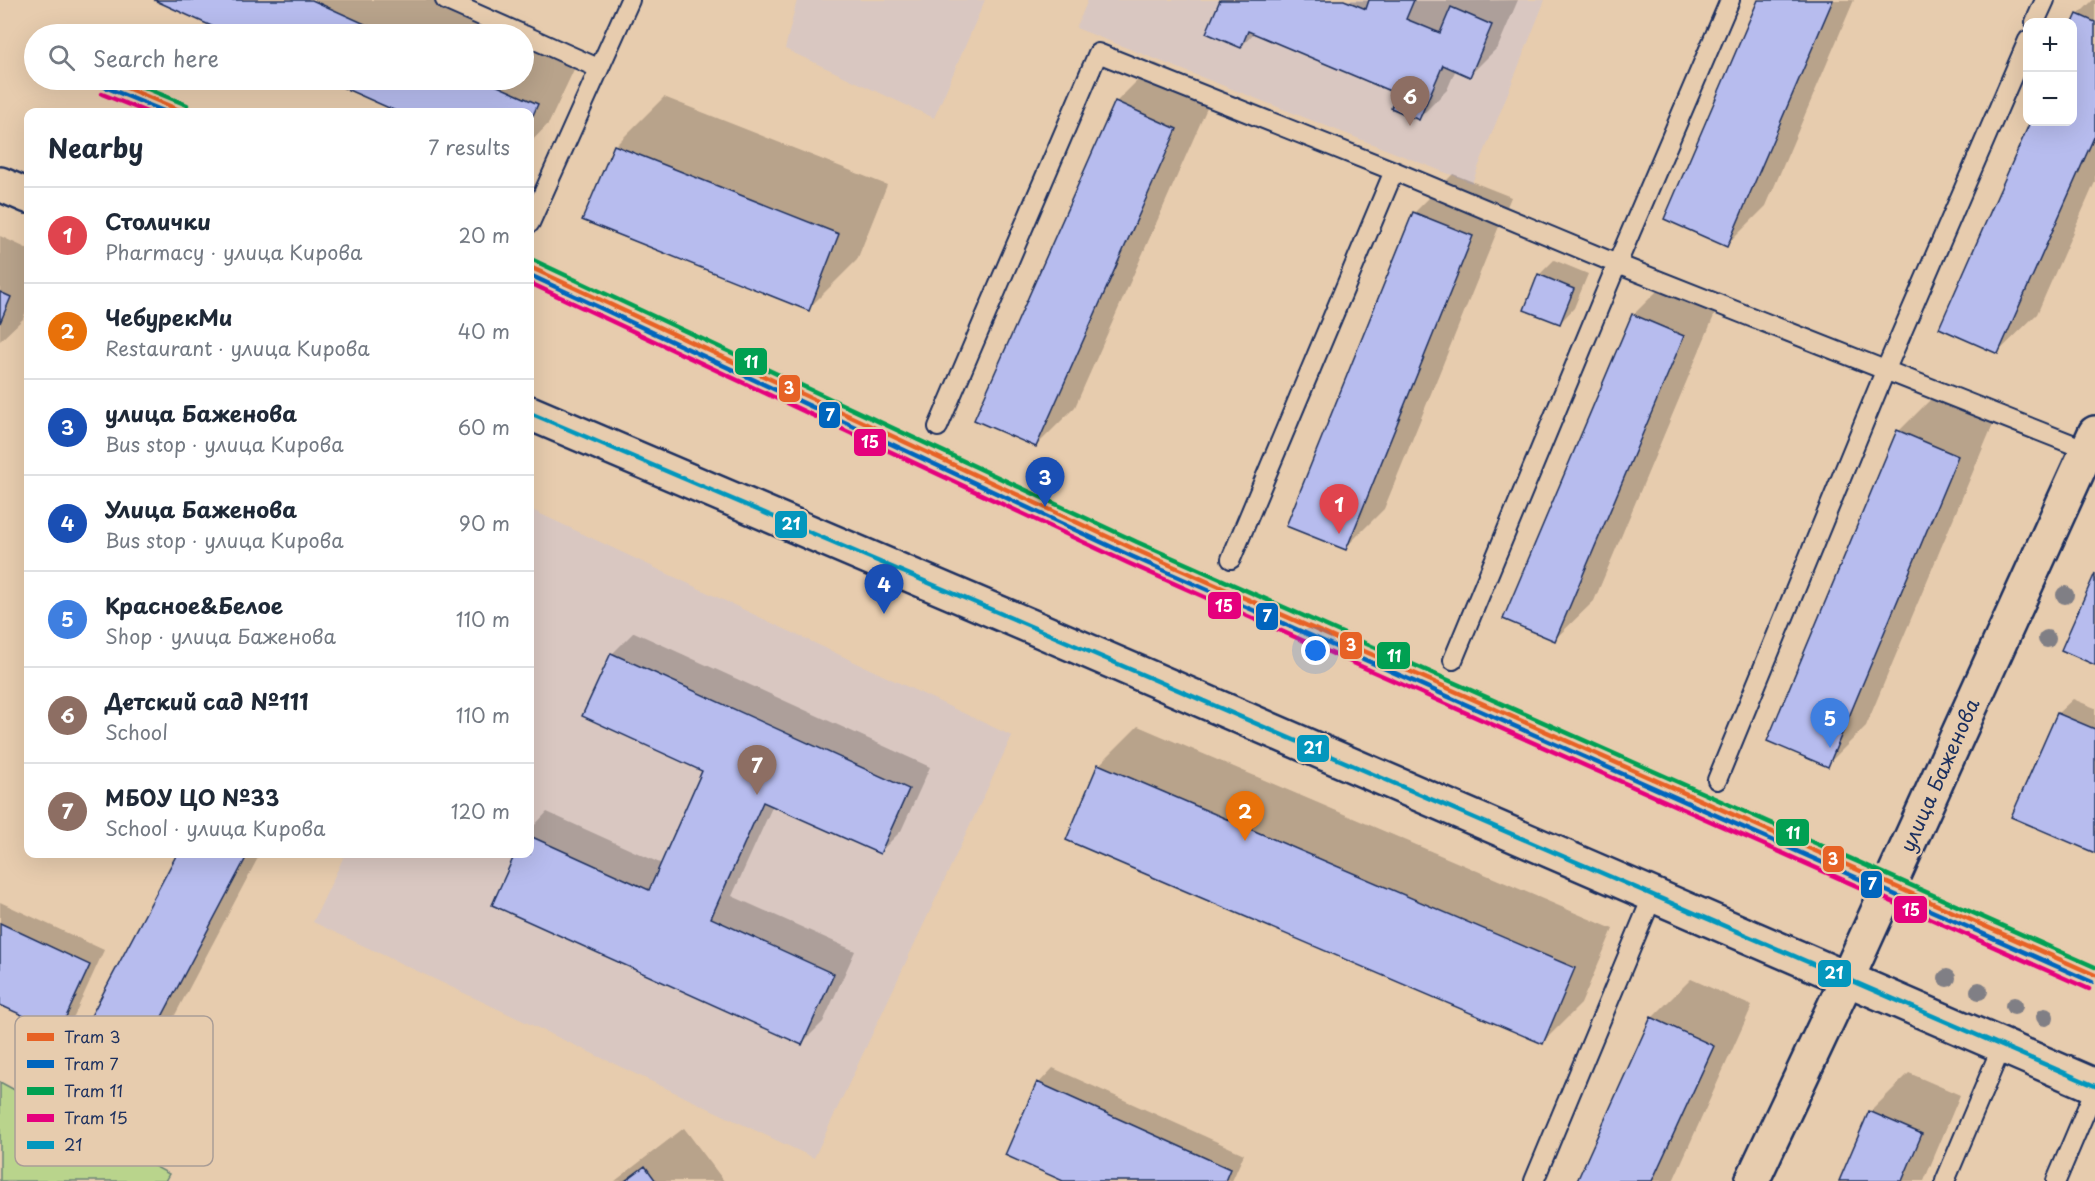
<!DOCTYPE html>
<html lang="en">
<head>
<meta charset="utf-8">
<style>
	body { margin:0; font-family:"Playpen Sans",sans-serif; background:#f6f6f7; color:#1f2937 }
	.controls { position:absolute; right:18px; top:18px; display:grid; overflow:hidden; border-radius:12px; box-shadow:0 6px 24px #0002 }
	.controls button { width:54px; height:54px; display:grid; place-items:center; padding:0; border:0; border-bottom:2px solid #e0e1e3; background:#fff; color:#1f2937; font:30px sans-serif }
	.you { position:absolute; left:1316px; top:651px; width:21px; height:21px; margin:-15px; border:4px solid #fff; border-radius:50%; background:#1a73e8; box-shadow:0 0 0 9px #1a73e833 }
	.badge { display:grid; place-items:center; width:39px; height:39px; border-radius:50%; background:#2563eb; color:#fff; font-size:20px; font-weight:700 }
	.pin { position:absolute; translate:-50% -50px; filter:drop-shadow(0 2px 3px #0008) }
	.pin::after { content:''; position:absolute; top:32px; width:21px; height:18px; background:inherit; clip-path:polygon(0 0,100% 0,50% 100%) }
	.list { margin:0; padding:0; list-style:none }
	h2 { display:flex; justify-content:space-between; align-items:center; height:78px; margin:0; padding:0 24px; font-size:26px }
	h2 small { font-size:20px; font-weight:400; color:#747a83 }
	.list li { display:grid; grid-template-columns:39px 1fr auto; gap:18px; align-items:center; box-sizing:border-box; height:96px; padding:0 24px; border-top:2px solid #e0e1e3 }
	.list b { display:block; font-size:22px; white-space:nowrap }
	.list p { margin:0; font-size:20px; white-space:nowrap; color:#747a83 }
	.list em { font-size:20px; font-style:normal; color:#747a83 }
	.icon { flex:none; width:33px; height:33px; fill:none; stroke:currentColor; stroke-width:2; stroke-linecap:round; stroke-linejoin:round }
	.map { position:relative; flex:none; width:2095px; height:1181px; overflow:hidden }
	.search { position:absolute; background:#fff; box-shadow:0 6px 24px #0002; left:24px; top:24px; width:510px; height:66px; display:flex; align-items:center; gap:15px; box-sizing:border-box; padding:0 21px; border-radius:33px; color:#747a83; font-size:22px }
	.panel { position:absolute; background:#fff; box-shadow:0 6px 24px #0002; left:24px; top:108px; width:510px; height:750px; border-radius:12px }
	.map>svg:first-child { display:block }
</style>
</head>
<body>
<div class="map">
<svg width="2095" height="1181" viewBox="0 0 2095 1181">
	<rect width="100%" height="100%" fill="#e7ccae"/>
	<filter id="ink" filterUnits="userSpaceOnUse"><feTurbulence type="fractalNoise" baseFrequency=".0167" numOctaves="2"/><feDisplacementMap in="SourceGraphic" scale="12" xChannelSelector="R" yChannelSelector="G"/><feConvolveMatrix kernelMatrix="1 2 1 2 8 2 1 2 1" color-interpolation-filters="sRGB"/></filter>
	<g filter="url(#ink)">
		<path fill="#d9c7c1" d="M 797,0 L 985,0 L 934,118 L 785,49 Z
			M 1088,0 L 1545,0 L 1472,183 L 1076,28 Z
			M 530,509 L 1012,736 L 814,1158 L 313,922 L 345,854 L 530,854 Z"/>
		<path fill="#b9d48c" stroke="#6a8275" stroke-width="1.5" d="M 0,1082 L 169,1174 L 165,1181 L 0,1181 Z"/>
		<path fill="#0003" d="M 158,0 L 435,0 L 509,34 L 232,34 Z
			M 1221,0 L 1459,1 L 1518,0 L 1498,47 L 1470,75 L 1456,69 L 1447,90 L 1419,118 L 1399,94 L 1255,32 L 1241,47 Z
			M 1759,0 L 1854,0 L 1766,206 L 1727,245 Z
			M 2093,0 L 2095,0 L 2095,182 L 2037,314 L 1998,352 L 1941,327 L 2031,122 L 2072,122 L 2078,15 Z
			M 524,41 L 576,65 L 549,123 L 530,143 L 530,112 L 402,112 L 330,80 L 524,80 Z
			M 1155,63 L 1215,90 L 1075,407 L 1036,446 L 1116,102 Z
			M 664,97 L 887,185 L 857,260 L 808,309 L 615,146 Z
			M 1453,174 L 1511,197 L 1384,509 L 1345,548 L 1414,213 Z
			M 0,236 L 28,249 L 28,305 L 23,319 L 0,341 Z
			M 1554,260 L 1588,274 L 1574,308 L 1560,323 L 1539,275 Z
			M 1672,276 L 1722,297 L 1594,601 L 1555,639 L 1633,315 Z
			M 1938,392 L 1996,417 L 1866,726 L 1827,765 L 1899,431 Z
			M 634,632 L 930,767 L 901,831 L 879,853 L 773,805 L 732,896 L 855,951 L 823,1022 L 801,1044 L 494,904 L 516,854 L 530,854 L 530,830 L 547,812 L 662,864 L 704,770 L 612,654 Z
			M 2073,699 L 2095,708 L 2095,851 L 2013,816 L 2058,713 Z
			M 1138,726 L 1613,929 L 1581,1004 L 1542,1043 L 1099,765 Z
			M 179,854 L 260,854 L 175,1015 L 147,1043 L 93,1015 Z
			M 0,902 L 104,950 L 74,1016 L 59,1030 L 0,1003 Z
			M 1691,979 L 1752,1006 L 1673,1181 L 1578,1181 L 1652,1018 Z
			M 1053,1068 L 1244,1154 L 1232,1181 L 1067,1181 L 1039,1083 Z
			M 1909,1073 L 1960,1095 L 1924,1181 L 1841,1181 L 1870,1112 Z
			M 684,1128 L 724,1181 L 615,1181 Z"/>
		<path fill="#b7bcee" stroke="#1b2f5e" stroke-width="1.5" d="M 154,0 L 312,0 L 387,34 L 229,34 Z
			M 1220,0 L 1344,0 L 1366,9 L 1369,0 L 1414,0 L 1406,19 L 1440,33 L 1451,7 L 1492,25 L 1470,77 L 1443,65 L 1419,120 L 1391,108 L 1397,94 L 1248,31 L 1241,48 L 1206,33 Z
			M 1758,0 L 1833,0 L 1727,247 L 1664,219 Z
			M 2077,14 L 2095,22 L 2095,135 L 1998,354 L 1939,328 L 2030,122 L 2072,122 L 2072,25 Z
			M 326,80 L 484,80 L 538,104 L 530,122 L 530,112 L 398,112 Z
			M 1115,101 L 1177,129 L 1036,447 L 974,420 Z
			M 614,145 L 839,234 L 809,311 L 582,220 Z
			M 1413,212 L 1473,236 L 1346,550 L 1286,526 Z
			M 1538,274 L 1574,289 L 1560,324 L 1524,310 Z
			M 0,292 L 11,297 L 0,323 Z
			M 1632,314 L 1684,336 L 1555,641 L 1503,619 Z
			M 1897,430 L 1958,456 L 1828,767 L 1767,741 Z
			M 2095,573 L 2095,665 L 2061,650 Z
			M 611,653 L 909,789 L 880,854 L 763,802 L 711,918 L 834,974 L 802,1045 L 492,905 L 515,854 L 530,854 L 530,836 L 649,890 L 702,771 L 582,716 Z
			M 2057,713 L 2095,729 L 2095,853 L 2011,817 Z
			M 1098,764 L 1575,968 L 1543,1044 L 1066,840 Z
			M 177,854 L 248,854 L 147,1045 L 91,1016 Z
			M 0,923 L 90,965 L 59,1032 L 0,1005 Z
			M 1651,1017 L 1714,1046 L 1652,1181 L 1577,1181 Z
			M 1037,1082 L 1230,1169 L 1225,1181 L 1063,1181 L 1005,1155 Z
			M 1869,1111 L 1922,1134 L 1902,1181 L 1839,1181 Z
			M 645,1166 L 656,1181 L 625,1181 Z"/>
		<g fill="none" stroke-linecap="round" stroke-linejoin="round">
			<g stroke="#1b2f5e" stroke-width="22">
				<path id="lane" d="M 445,0 L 522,34
					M 2035,22 L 2045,0
					M 524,35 L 598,68
					M 530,223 L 630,0
					M 938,427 L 1098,53 L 1394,171 L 1617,264 L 2087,450
					M 1231,559 L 1394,171
					M 1453,660 L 1617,264 L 1730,0
					M 1717,780 L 1886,369 L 2028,40
					M 1534,1181 L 1653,895
					M 1945,1181 L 2002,1046
					M 2056,1181 L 2095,1089"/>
			</g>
			<g stroke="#1b2f5e" stroke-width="38">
				<path id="street" d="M 1752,1181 L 1847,979 L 2095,433"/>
			</g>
			<g stroke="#1b2f5e" stroke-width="38">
				<path id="secondary" d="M 0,184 L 28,196
					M 530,413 L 1030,626 L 2095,1086"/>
			</g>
			<use href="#lane" stroke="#e7ccae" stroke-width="18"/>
			<use href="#street" stroke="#e7ccae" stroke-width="33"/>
			<use href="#secondary" stroke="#e7ccae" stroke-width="33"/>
			<g stroke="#e7ccae" stroke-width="9">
				<path id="bus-1" d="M 530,413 L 1030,626 L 2095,1086"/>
			</g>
			<use href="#bus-1" stroke="#0497bd" stroke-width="4.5"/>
			<g stroke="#e7ccae" stroke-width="9">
				<path id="tram-1" d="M 108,80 L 184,112
					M 530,267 L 1134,549 L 2095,975"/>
			</g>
			<g stroke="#e7ccae" stroke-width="9">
				<path id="tram-2" d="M 105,87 L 166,112
					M 530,275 L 1131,556 L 2092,982"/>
			</g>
			<g stroke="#e7ccae" stroke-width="9">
				<path id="tram-3" d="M 126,80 L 187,105
					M 533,260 L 1137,542 L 2095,967"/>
			</g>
			<g stroke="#e7ccae" stroke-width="9">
				<path id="tram-4" d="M 102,94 L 147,112
					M 530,283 L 1128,563 L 2089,989"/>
			</g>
			<use href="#tram-1" stroke="#e76225" stroke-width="4.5"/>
			<use href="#tram-2" stroke="#0065bd" stroke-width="4.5"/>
			<use href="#tram-3" stroke="#01a052" stroke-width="4.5"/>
			<use href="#tram-4" stroke="#e5007d" stroke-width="4.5"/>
		</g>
		<g fill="#807f85">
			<circle cx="2065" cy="595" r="9"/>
			<circle cx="2047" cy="639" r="9"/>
			<circle cx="1947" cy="978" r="9"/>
			<circle cx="1979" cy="991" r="9"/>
			<circle cx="2014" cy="1006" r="9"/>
			<circle cx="2045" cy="1017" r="9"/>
		</g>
	</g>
	<g text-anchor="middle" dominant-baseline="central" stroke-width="4.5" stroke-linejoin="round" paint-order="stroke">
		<g font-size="20" fill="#1b2f5e" stroke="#e7ccae">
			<text transform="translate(1939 775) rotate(-66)">улица Баженова</text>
		</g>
	</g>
	<rect x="15" y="1016" width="198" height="150" rx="9" fill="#e7ccae" stroke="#aa9d96" stroke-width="1.5"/>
	<rect x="27" y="1033" width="27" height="8" fill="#e76225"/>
	<rect x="27" y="1060" width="27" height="8" fill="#0065bd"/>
	<rect x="27" y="1087" width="27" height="8" fill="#01a052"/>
	<rect x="27" y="1114" width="27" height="8" fill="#e5007d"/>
	<rect x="27" y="1141" width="27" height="8" fill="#0497bd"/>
	<g font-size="16" fill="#1b2f5e">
		<text x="64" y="1043">Tram 3</text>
		<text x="64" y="1070">Tram 7</text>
		<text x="64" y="1097">Tram 11</text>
		<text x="64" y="1124">Tram 15</text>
		<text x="64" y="1151">21</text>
	</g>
	<g stroke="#e7ccae" stroke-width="2">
		<rect x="734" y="347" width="34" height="29" rx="6" fill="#01a052"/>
		<rect x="778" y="374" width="23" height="29" rx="6" fill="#e76225"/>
		<rect x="818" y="401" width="23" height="28" rx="6" fill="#0065bd"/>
		<rect x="853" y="428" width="34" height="29" rx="6" fill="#e5007d"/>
		<rect x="774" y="510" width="34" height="29" rx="6" fill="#0497bd"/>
		<rect x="1207" y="591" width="35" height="29" rx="6" fill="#e5007d"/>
		<rect x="1255" y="602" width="24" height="29" rx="6" fill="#0065bd"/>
		<rect x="1339" y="631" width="24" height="29" rx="6" fill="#e76225"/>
		<rect x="1376" y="641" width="35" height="29" rx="6" fill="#01a052"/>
		<rect x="1296" y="734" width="34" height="29" rx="6" fill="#0497bd"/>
		<rect x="1775" y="818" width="35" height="29" rx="6" fill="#01a052"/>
		<rect x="1822" y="845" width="23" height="28" rx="6" fill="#e76225"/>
		<rect x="1860" y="870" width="23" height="29" rx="6" fill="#0065bd"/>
		<rect x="1893" y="895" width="35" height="29" rx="6" fill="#e5007d"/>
		<rect x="1817" y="959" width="35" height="29" rx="6" fill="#0497bd"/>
	</g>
	<g font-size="16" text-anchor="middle" font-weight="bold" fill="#fff">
		<text x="751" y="368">11</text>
		<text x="789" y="394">3</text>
		<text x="830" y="421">7</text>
		<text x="870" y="448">15</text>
		<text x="791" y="530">21</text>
		<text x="1224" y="612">15</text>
		<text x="1267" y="622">7</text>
		<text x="1351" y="651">3</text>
		<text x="1394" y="662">11</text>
		<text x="1313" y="754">21</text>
		<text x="1793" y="839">11</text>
		<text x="1833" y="865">3</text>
		<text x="1872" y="890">7</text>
		<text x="1911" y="916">15</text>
		<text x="1834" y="979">21</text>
	</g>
</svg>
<div class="controls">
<button>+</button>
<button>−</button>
</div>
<div class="you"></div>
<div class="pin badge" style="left:1339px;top:534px;background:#e0444e">1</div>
<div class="pin badge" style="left:1245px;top:841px;background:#e8710a">2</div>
<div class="pin badge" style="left:1045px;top:507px;background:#1a4fb4">3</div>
<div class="pin badge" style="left:884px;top:614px;background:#1a4fb4">4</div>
<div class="pin badge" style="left:1830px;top:748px;background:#3f7fe0">5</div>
<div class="pin badge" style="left:1410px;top:126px;background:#8d6e63">6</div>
<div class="pin badge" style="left:757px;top:795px;background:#8d6e63">7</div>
<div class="search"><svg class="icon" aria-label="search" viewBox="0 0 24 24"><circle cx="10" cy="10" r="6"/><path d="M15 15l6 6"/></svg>Search here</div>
<section class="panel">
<h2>Nearby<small>7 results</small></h2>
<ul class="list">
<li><span class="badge" style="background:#e0444e">1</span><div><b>Столички</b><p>Pharmacy · улица Кирова</p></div><em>20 m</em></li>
<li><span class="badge" style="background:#e8710a">2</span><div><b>ЧебурекМи</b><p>Restaurant · улица Кирова</p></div><em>40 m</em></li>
<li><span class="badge" style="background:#1a4fb4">3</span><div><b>улица Баженова</b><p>Bus stop · улица Кирова</p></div><em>60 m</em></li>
<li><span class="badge" style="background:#1a4fb4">4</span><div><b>Улица Баженова</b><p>Bus stop · улица Кирова</p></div><em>90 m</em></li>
<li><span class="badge" style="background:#3f7fe0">5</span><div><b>Красное&amp;Белое</b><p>Shop · улица Баженова</p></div><em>110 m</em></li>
<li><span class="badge" style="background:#8d6e63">6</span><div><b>Детский сад №111</b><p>School</p></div><em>110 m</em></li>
<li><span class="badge" style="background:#8d6e63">7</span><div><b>МБОУ ЦО №33</b><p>School · улица Кирова</p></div><em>120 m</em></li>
</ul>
</section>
</div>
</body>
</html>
